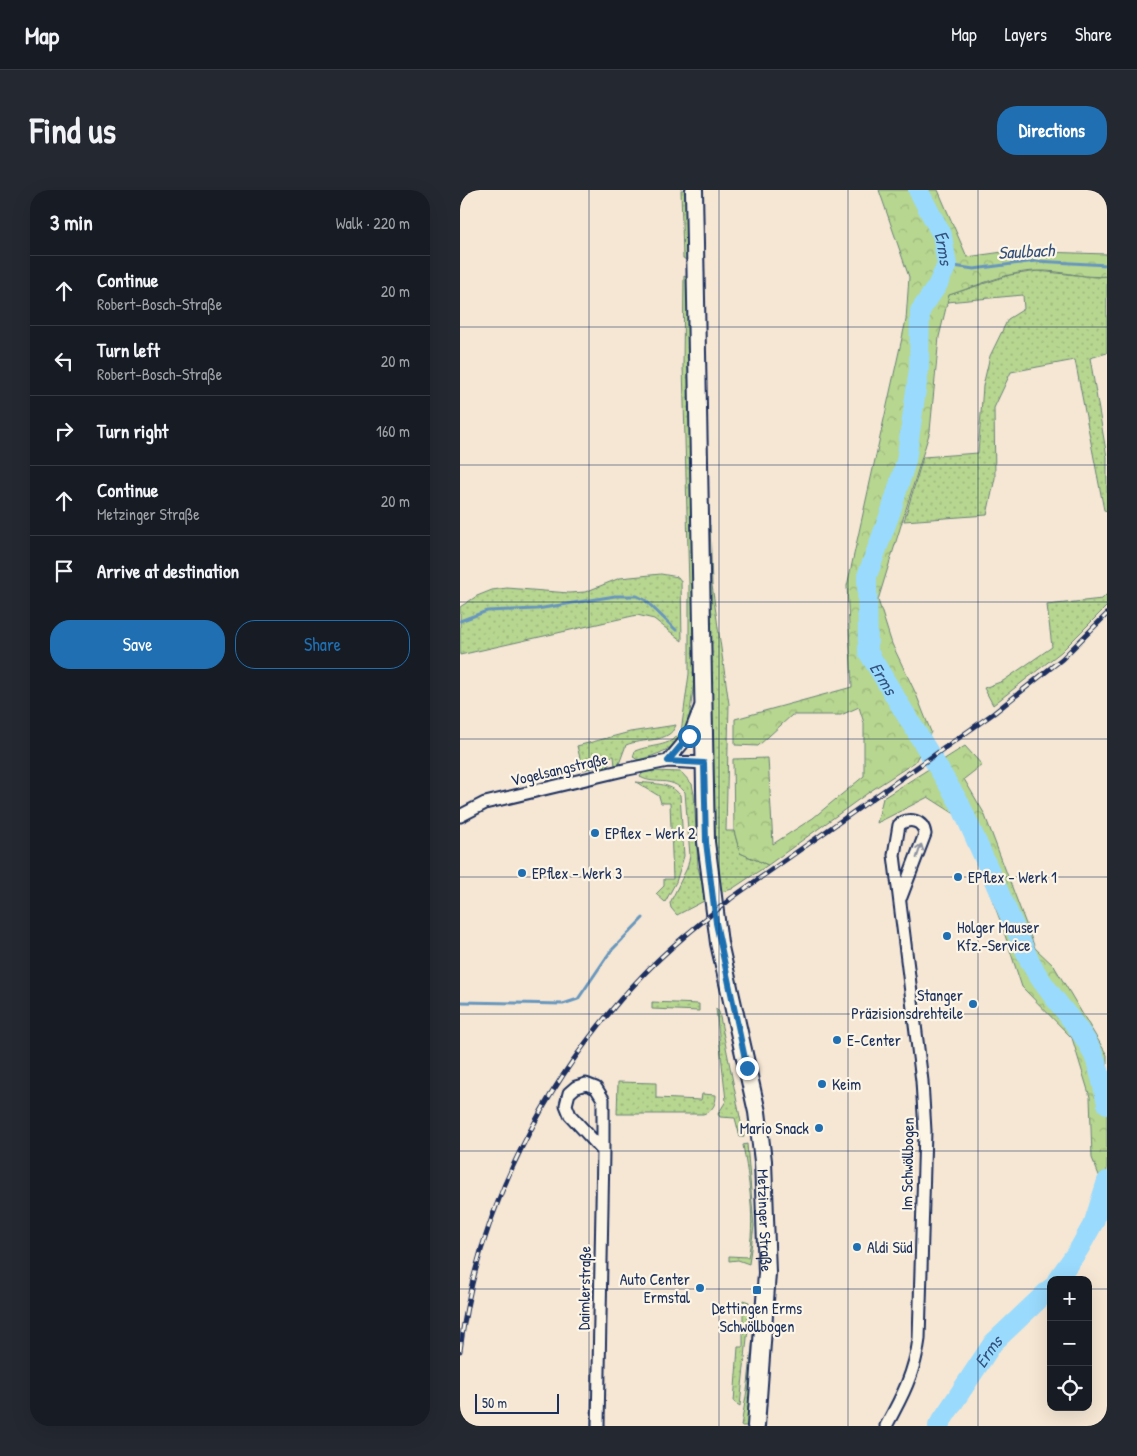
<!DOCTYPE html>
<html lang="en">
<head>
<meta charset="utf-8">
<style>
	body { margin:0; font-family:"Patrick Hand",sans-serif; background:#242831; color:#f1f3f6 }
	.controls { position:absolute; right:15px; bottom:15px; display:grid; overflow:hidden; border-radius:10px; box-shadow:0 5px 20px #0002 }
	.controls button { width:45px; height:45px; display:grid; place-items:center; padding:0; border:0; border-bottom:1px solid #363941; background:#171b24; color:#f1f3f6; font:25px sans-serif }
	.scale { position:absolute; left:15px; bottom:12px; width:84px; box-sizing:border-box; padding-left:5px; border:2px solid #1b2f5e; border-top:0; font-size:14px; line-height:18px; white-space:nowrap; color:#1b2f5e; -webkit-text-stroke:4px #fcf5e5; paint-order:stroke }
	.stop { position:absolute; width:15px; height:15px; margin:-11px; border:4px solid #1f6fb2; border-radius:50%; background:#fff }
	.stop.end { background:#1f6fb2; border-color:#fff; box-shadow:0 1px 5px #0008 }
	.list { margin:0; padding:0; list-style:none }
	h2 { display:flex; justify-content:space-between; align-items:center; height:65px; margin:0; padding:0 20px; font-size:21px }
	h2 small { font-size:16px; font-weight:400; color:#9ea1a6 }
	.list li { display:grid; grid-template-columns:32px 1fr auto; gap:15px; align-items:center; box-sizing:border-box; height:70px; padding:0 20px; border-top:1px solid #363941 }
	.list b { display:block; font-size:19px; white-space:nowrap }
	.list p { margin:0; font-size:16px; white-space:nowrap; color:#9ea1a6 }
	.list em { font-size:16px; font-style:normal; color:#9ea1a6 }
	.actions { display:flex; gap:10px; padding:15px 20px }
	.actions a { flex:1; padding:11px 0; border:1px solid #1f6fb2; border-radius:20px; text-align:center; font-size:18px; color:#1f6fb2 }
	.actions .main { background:#1f6fb2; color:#fff }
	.icon { flex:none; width:28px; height:28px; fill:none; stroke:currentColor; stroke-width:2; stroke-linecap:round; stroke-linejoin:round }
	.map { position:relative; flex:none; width:647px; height:1236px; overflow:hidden; border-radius:20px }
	header { display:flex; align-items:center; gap:30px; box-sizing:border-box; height:70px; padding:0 25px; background:#171b24; border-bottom:1px solid #363941 }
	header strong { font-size:24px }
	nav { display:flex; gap:28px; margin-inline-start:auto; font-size:18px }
	.intro { display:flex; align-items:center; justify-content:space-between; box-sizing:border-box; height:120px; padding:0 30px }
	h1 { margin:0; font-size:35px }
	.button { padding:12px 22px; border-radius:20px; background:#1f6fb2; color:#fff; font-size:18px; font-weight:700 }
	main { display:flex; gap:30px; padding:0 30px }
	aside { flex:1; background:#171b24; border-radius:20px; box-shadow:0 5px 20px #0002 }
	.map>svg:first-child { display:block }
</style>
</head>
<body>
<header>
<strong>Map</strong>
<nav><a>Map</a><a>Layers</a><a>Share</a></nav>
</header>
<div class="intro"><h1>Find us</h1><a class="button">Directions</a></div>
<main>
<aside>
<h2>3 min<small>Walk · 220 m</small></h2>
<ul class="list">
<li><svg class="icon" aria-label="ahead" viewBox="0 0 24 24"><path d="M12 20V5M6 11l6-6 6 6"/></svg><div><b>Continue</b><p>Robert-Bosch-Straße</p></div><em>20 m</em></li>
<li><svg class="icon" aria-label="left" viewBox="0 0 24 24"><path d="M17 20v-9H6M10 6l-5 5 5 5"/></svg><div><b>Turn left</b><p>Robert-Bosch-Straße</p></div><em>20 m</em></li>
<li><svg class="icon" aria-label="right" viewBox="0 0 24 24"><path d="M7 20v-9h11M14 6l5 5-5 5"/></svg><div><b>Turn right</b></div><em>160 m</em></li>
<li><svg class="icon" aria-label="ahead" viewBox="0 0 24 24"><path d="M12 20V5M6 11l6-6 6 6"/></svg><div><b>Continue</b><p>Metzinger Straße</p></div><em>20 m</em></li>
<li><svg class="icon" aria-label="arrive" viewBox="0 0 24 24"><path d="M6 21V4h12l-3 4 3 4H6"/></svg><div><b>Arrive at destination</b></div></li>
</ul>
<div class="actions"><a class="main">Save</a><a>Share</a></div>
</aside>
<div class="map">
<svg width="647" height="1236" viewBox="0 0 647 1236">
	<defs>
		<pattern id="grass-dots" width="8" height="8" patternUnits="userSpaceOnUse" patternTransform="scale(1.25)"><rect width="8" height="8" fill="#b7d68f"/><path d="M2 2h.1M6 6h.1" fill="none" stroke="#9db87e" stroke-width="1.8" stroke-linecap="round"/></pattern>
		<pattern id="forest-crowns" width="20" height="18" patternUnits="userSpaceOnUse" patternTransform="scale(1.25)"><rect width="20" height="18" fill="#b7d68f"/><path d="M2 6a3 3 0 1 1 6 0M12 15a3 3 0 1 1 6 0" fill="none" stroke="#9db87e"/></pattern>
	</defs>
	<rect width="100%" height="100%" fill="#f6e7d4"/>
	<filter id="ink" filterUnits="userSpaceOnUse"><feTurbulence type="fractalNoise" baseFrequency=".02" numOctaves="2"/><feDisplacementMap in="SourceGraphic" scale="10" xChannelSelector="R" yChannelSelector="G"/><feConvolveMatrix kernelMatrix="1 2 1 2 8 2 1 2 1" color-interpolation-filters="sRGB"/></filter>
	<g filter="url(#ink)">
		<path fill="url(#grass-dots)" stroke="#698276" d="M 221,0 L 225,0 L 228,66 L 226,70 L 223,68 Z
			M 578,81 L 635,87 L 647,86 L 647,163 L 630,168 L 647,267 L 647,321 L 644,320 L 615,170 L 551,182 L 534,218 L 535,288 L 527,325 L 444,331 L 463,267 L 518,263 L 523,196 L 530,166 L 548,129 L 564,119 L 563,105 L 487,112 L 489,105 L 550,85 Z
			M 224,86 L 228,88 L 235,485 C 227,535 234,556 178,570 L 173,567 L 175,561 C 192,554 209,558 221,542 L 229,484 L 229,395 L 223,176 Z
			M 250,335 L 252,395 L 269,514 L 266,641 L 274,641 L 280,663 L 308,675 L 272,699 L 262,702 L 257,690 L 254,652 L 247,343 Z
			M 201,384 L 218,387 L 221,391 L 222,451 L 194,429 L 177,425 L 0,465 L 0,417 L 17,406 L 32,400 L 47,398 L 109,403 L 125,402 L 160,388 Z
			M 647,404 L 647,416 L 601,462 L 533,515 L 524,498 L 543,491 L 592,457 L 587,415 L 642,409 Z
			M 216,535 C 209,554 182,548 166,555 L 159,574 L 155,576 L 154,566 L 148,567 L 149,577 L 139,576 L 123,580 L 117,556 L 170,542 Z
			M 193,581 L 221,582 L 232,594 L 234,604 L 238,677 L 246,710 L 217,725 L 211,718 L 210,713 L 227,678 L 230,666 L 225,602 C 209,585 197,596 180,587 L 183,582 Z
			M 176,592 C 192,594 210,592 220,605 L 224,666 L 216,692 L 205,712 L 196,704 L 204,696 L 204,689 L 213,689 L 210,613 L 201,613 L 199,606 Z
			M 192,812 L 239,814 L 239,821 L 192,819 Z
			M 256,818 L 259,822 L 284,947 L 280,947 L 275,928 L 260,927 L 258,924 L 266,911 Z
			M 158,892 L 196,893 L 196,908 L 241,910 L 242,904 L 256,905 C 256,914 253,921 243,924 L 157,924 Z
			M 287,954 L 294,1036 L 289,1074 L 278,1070 L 269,1071 L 269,1066 L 288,1067 C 296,1032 289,990 283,955 Z
			M 283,1110 L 289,1112 L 290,1119 L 280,1216 L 274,1212 L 278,1157 L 283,1157 Z
			M 297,1110 L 290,1222 L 287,1236 L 281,1236 L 288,1194 Z"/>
		<path fill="url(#forest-crowns)" stroke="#698276" d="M 419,0 L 478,0 L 507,67 L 550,61 L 647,64 L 647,86 C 624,89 601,80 578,81 C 549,81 517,96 489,105 L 479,147 L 470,241 L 418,410 L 432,454 L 456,504 L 471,542 L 455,572 L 412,600 L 308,675 L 280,663 L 274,641 L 273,569 L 308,568 L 313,654 L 353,628 L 404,586 L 404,533 L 399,517 L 381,525 L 332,525 L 298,556 L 275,555 L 275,529 L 392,497 L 387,396 L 446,130 L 449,87 Z
			M 505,556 L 522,575 L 504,589 L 524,623 L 575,758 L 594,776 L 647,865 L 647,1005 L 632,968 L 630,907 L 612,848 L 562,797 L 540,730 L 501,628 L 468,607 L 417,633 L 423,608 Z"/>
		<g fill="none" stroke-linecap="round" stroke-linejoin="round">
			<path stroke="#6796bd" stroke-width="3" d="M 487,75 L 514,79 L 576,71 L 647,75
				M 0,431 L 27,421 L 77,419 L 155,406 L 177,406 L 185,410 L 216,440
				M 0,812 L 103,814 L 118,809 L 150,762 L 183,728"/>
			<g stroke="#9adafc" stroke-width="20">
				<path id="s1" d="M 458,0 L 482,45 L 487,75 L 477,96 L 460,121 L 459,179 L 446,271 L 431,321 L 407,386 L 408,462 L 500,614 L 571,774 C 586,801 608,823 625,849 C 638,868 642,892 647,914"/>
				<path d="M 597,1090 L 619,1059 L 634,1032 L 647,991"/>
				<path id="s2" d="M 478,1236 L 533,1153 L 591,1098"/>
			</g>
			<g stroke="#1b2f5e" stroke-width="15">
				<path id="street" d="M 208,571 L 229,546 L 240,518
					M 0,626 L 25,613 L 168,579 L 208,571 L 244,573
					M 138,1236 L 143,961 L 143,909 L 136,898 L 126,894 L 116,897 L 109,903 L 106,915 L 110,925 L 143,961
					M 426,1236 C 442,1207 455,1182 459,1149 L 465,941 L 462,891 L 434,665 L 439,635 C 449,627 463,630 465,644 L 441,707"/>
			</g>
			<g stroke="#1b2f5e" stroke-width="20">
				<g id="secondary">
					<path id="s3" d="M 234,0 L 246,652 L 259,753 L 297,922 L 303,971 L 307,1083 L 296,1236"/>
				</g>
			</g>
			<use href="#street" stroke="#fcf5e5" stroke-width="11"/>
			<use href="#secondary" stroke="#fcf5e5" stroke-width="16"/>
			<g stroke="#1b2f5e" stroke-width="5">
				<path id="rail" d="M 0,1161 C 17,1020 86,885 185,783 C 212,755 243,731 273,707 L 534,523 L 602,469 L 647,424"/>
			</g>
			<use href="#rail" stroke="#fcf5e5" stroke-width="3" stroke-dasharray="9" stroke-linecap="butt"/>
		</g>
		<defs><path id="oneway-shaft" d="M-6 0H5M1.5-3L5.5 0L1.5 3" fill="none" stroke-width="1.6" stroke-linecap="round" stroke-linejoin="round" transform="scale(1.25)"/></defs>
		<use stroke="#8c92a2" href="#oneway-shaft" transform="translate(459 661) rotate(-71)"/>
	</g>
	<g fill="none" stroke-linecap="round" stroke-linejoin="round" filter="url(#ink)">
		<path stroke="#1f6fb2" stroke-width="6" d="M 229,546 L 208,571 L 244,573 L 246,652 L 256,733 L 287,878"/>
	</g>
	<path fill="none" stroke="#1b2f5e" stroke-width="1" stroke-opacity="0.55" d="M 129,0 L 129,1236M 259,0 L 259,1236M 388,0 L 388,1236M 518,0 L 518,1236M 0,137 L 647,137M 0,275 L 647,275M 0,412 L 647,412M 0,549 L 647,549M 0,687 L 647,687M 0,824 L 647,824M 0,961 L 647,961M 0,1099 L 591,1099M 628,1099 L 647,1099"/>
	<g fill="#1f6fb2" stroke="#fcf5e5" stroke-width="2">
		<circle cx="135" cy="643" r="5"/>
		<circle cx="62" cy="683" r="5"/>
		<circle cx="498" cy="687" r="5"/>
		<circle cx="487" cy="746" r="5"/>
		<circle cx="513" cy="814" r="5"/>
		<circle cx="377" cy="850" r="5"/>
		<circle cx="362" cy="894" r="5"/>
		<circle cx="359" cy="938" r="5"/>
		<circle cx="397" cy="1057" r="5"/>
		<circle cx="240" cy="1098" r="5"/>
		<rect x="292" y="1095" width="10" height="10" rx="2.5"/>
	</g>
	<g text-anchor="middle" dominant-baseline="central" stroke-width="4.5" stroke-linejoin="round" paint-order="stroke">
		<g font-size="16" fill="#1b2f5e" stroke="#fcf5e5">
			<text transform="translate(99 579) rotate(-13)">Vogelsangstraße</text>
			<text transform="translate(447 974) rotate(-89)">Im Schwöllbogen</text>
			<text stroke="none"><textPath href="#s3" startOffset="1036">Metzinger Straße</textPath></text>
			<text transform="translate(124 1098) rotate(-89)">Daimlerstraße</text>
		</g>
		<g font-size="16" fill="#1b2f5e" stroke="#fcf5e5" text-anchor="start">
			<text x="145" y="643">EPflex - Werk 2</text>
			<text x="72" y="683">EPflex - Werk 3</text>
			<text x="508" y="687">EPflex - Werk 1</text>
			<text x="497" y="737">Holger Mauser<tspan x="497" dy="18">Kfz.-Service</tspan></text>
			<text x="503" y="805" text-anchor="end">Stanger<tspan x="503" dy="18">Präzisionsdrehteile</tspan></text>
			<text x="387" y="850">E-Center</text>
			<text x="372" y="894">Keim</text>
			<text x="349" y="938" text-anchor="end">Mario Snack</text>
			<text x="407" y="1057">Aldi Süd</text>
			<text x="230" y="1089" text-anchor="end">Auto Center<tspan x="230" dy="18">Ermstal</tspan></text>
			<text x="297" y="1118" text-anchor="middle">Dettingen Erms<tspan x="297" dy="18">Schwöllbogen</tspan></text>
		</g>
		<g font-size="18" font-style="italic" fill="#34517e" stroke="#fcf5e5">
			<text stroke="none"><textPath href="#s1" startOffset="64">Erms</textPath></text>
			<text transform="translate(566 61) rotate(-3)">Saulbach</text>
			<text stroke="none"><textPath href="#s1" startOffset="514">Erms</textPath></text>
			<text stroke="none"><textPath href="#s2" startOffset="90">Erms</textPath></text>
		</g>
	</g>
</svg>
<div class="controls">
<button>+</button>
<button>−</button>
<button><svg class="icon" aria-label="locate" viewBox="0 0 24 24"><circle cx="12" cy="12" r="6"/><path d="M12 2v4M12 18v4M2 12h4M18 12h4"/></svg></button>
</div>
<div class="scale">50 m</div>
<div class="stop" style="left:229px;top:546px"></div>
<div class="stop end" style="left:287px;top:878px"></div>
</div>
</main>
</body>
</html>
